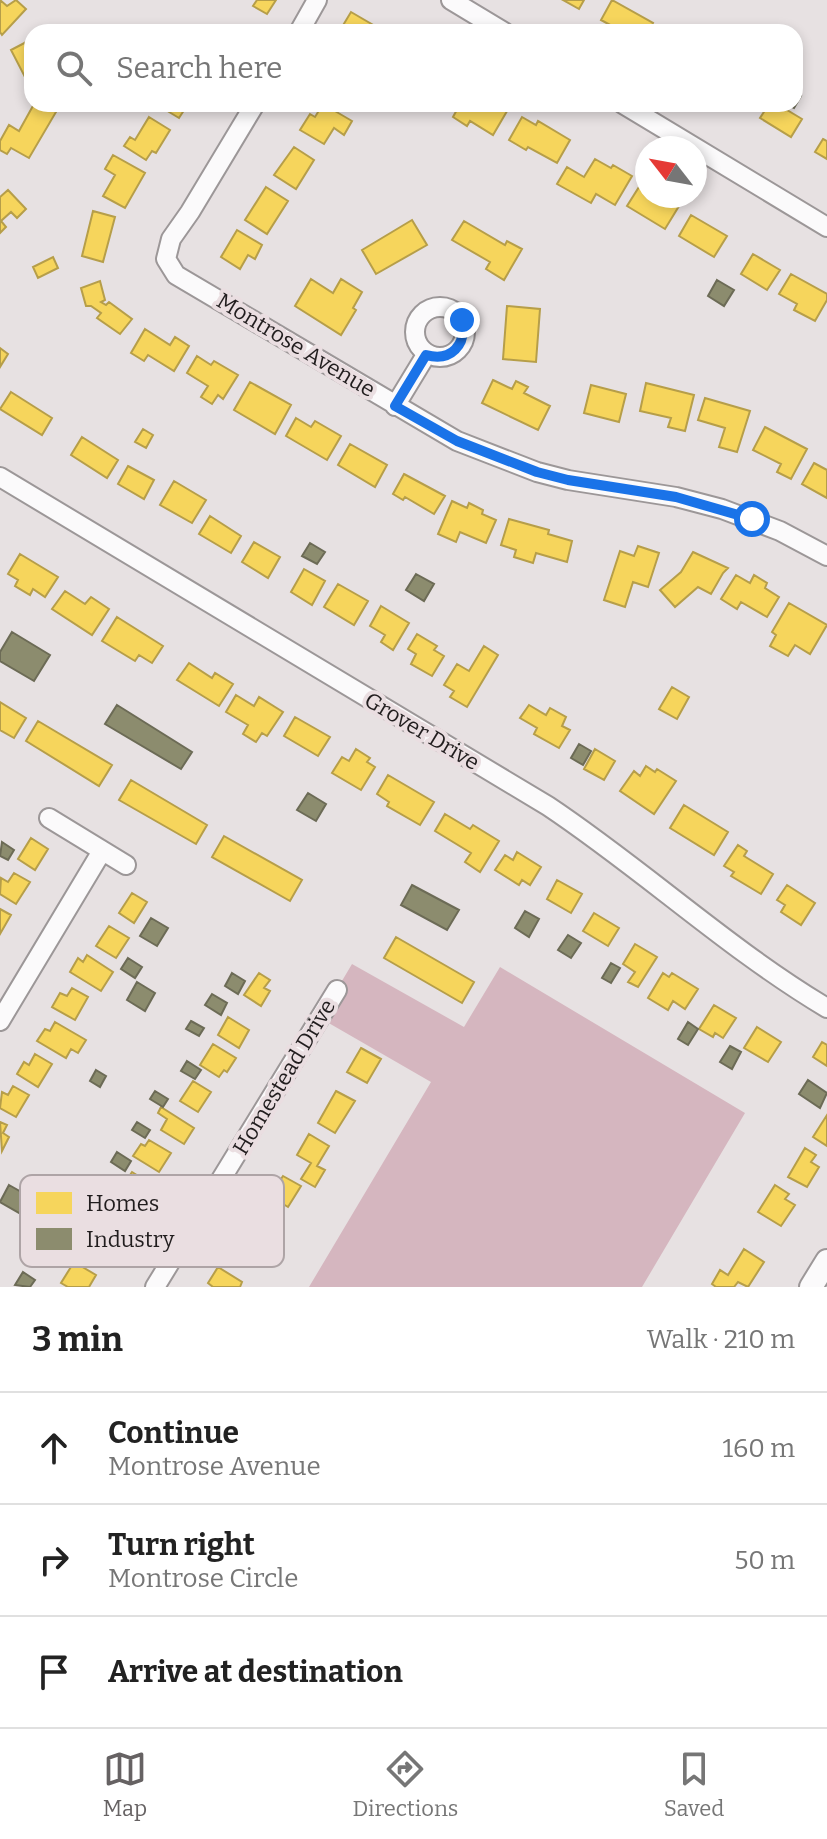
<!DOCTYPE html>
<html lang="en">
<head>
<meta charset="utf-8">
<style>
	body { margin:0; font-family:Bitter,serif; background:#f6f6f6; color:#222 }
	.compass { position:absolute; left:635px; top:136px; width:72px; height:72px; border-radius:50%; background:#fff; box-shadow:0 4px 12px #0003; rotate:301deg }
	.stop { position:absolute; width:24px; height:24px; margin:-18px; border:6px solid #1a73e8; border-radius:50%; background:#fff }
	.stop.end { background:#1a73e8; border-color:#fff; box-shadow:0 2px 8px #0008 }
	.list { margin:0; padding:0; list-style:none }
	h2 { display:flex; justify-content:space-between; align-items:center; height:104px; margin:0; padding:0 32px; font-size:34px }
	h2 small { font-size:26px; font-weight:400; color:#767676 }
	.list li { display:grid; grid-template-columns:52px 1fr auto; gap:24px; align-items:center; box-sizing:border-box; height:112px; padding:0 32px; border-top:2px solid #e0e0e0 }
	.list b { display:block; font-size:30px; white-space:nowrap }
	.list p { margin:0; font-size:26px; white-space:nowrap; color:#767676 }
	.list em { font-size:26px; font-style:normal; color:#767676 }
	.icon { flex:none; width:44px; height:44px; fill:none; stroke:currentColor; stroke-width:2; stroke-linecap:round; stroke-linejoin:round }
	.map { position:relative; flex:none; width:827px; height:1287px; overflow:hidden }
	.search { position:absolute; background:#fff; box-shadow:0 4px 12px #0003; left:24px; right:24px; top:24px; height:88px; display:flex; align-items:center; gap:20px; box-sizing:border-box; padding:0 28px; border-radius:24px; color:#767676; font-size:30px }
	.sheet { height:440px; background:#fff }
	nav { display:flex; justify-content:space-around; align-items:center; box-sizing:border-box; height:112px; border-top:2px solid #e0e0e0; background:#fff; font-size:22px; color:#767676 }
	nav a { display:grid; justify-items:center; gap:4px }
	nav .on { color:#666263 }
	.map>svg:first-child { display:block }
</style>
</head>
<body>
<div class="map">
<svg width="827" height="1287" viewBox="0 0 827 1287">
	<rect width="100%" height="100%" fill="#e7e1e2"/>
	<path fill="#d5b6bf" d="M 352,964 L 464,1027 L 500,967 L 745,1113 L 642,1287 L 309,1287 L 431,1082 L 320,1018 Z"/>
	<path fill="#f6d55c" stroke="#b69e49" stroke-width="2" d="M 0,0 L 7,6 L 16,0 L 26,9 L 2,35 L 0,32 Z
		M 257,0 L 276,0 L 267,14 L 253,6 Z
		M 563,0 L 584,0 L 579,9 Z
		M 612,0 L 653,23 L 648,32 L 623,32 L 601,20 Z
		M 351,12 L 380,29 L 379,32 L 339,32 Z
		M 32,39 L 32,76 L 26,79 L 11,50 Z
		M 34,104 L 41,104 L 56,112 L 29,158 L 11,148 L 7,154 L 0,150 L 0,141 L 9,125 L 19,131 Z
		M 156,104 L 188,104 L 179,118 Z
		M 323,104 L 352,121 L 344,135 L 334,128 L 324,144 L 300,130 L 310,114 L 315,117 Z
		M 455,104 L 507,104 L 510,106 L 493,135 L 470,121 L 467,126 L 453,117 L 459,106 Z
		M 769,104 L 777,104 L 802,119 L 791,137 L 760,118 Z
		M 149,117 L 170,130 L 156,153 L 152,151 L 146,160 L 124,146 L 130,137 L 135,140 Z
		M 522,117 L 536,125 L 538,121 L 570,140 L 557,163 L 528,147 L 526,150 L 509,140 Z
		M 823,139 L 827,141 L 827,159 L 815,152 Z
		M 294,147 L 314,160 L 296,189 L 274,175 Z
		M 113,155 L 145,173 L 125,208 L 103,196 L 115,175 L 105,169 Z
		M 595,159 L 611,168 L 613,165 L 632,176 L 615,205 L 596,194 L 591,203 L 557,184 L 567,167 L 584,177 Z
		M 266,187 L 288,201 L 267,234 L 245,220 Z
		M 639,187 L 647,192 L 647,196 L 662,196 L 679,206 L 665,229 L 627,206 Z
		M 8,190 L 26,209 L 17,218 L 11,212 L 1,221 L 6,227 L 0,233 L 0,197 Z
		M 93,211 L 115,217 L 103,262 L 82,256 Z
		M 691,215 L 727,236 L 714,257 L 679,236 Z
		M 412,220 L 427,245 L 376,274 L 362,250 Z
		M 464,221 L 505,245 L 507,241 L 522,249 L 504,280 L 486,269 L 490,262 L 452,240 Z
		M 237,230 L 262,245 L 255,259 L 248,255 L 240,269 L 221,257 Z
		M 753,254 L 780,270 L 767,290 L 741,274 Z
		M 53,257 L 58,268 L 38,278 L 33,267 Z
		M 791,274 L 827,294 L 827,300 L 815,321 L 794,310 L 797,304 L 779,294 Z
		M 311,279 L 333,293 L 341,279 L 362,292 L 353,308 L 356,310 L 341,335 L 295,306 Z
		M 100,281 L 105,300 L 101,302 L 106,305 L 109,302 L 132,319 L 120,334 L 97,318 L 101,313 L 91,306 L 86,306 L 81,288 Z
		M 507,306 L 540,309 L 536,362 L 503,359 Z
		M 145,329 L 170,345 L 175,337 L 189,346 L 174,371 L 148,355 L 144,361 L 131,353 Z
		M 0,348 L 8,354 L 0,367 Z
		M 197,356 L 211,365 L 214,361 L 238,375 L 223,399 L 218,395 L 212,404 L 201,397 L 208,386 L 187,373 Z
		M 493,380 L 512,389 L 516,381 L 528,387 L 524,393 L 550,406 L 538,430 L 482,403 Z
		M 250,382 L 291,405 L 275,434 L 234,410 Z
		M 646,383 L 694,395 L 685,431 L 668,427 L 671,418 L 640,411 Z
		M 591,385 L 626,394 L 619,422 L 584,413 Z
		M 11,392 L 52,418 L 42,435 L 0,409 Z
		M 705,398 L 750,411 L 737,452 L 719,447 L 725,428 L 698,420 Z
		M 296,418 L 311,427 L 315,421 L 341,436 L 327,460 L 286,436 Z
		M 765,427 L 807,449 L 791,479 L 777,472 L 781,464 L 753,450 Z
		M 143,429 L 153,435 L 146,448 L 135,442 Z
		M 82,437 L 118,460 L 107,478 L 71,455 Z
		M 350,444 L 387,465 L 375,487 L 338,465 Z
		M 814,463 L 827,470 L 827,498 L 802,484 Z
		M 128,466 L 154,480 L 144,499 L 118,484 Z
		M 404,474 L 445,496 L 434,514 L 405,497 L 403,500 L 393,494 Z
		M 174,481 L 206,500 L 192,523 L 160,505 Z
		M 452,501 L 467,508 L 469,503 L 483,510 L 482,514 L 496,520 L 486,543 L 460,532 L 456,542 L 438,534 Z
		M 210,516 L 241,536 L 231,553 L 199,534 Z
		M 509,519 L 549,530 L 548,534 L 572,541 L 567,562 L 536,553 L 533,563 L 514,557 L 516,550 L 501,545 Z
		M 254,542 L 280,557 L 268,578 L 242,562 Z
		M 638,546 L 659,553 L 648,587 L 633,582 L 625,607 L 604,600 L 620,551 L 634,556 Z
		M 693,552 L 728,568 L 723,573 L 711,594 L 698,587 L 675,607 L 660,590 L 681,572 Z
		M 20,554 L 58,577 L 45,597 L 33,589 L 30,595 L 15,586 L 18,580 L 8,574 Z
		M 304,569 L 325,581 L 312,605 L 291,592 Z
		M 736,575 L 750,583 L 754,575 L 767,583 L 765,588 L 779,597 L 767,617 L 741,602 L 737,609 L 721,599 Z
		M 338,584 L 368,601 L 354,625 L 324,607 Z
		M 65,591 L 85,604 L 91,597 L 109,609 L 92,635 L 52,609 Z
		M 789,603 L 827,625 L 810,654 L 795,645 L 788,656 L 770,646 L 776,635 L 772,632 Z
		M 381,606 L 409,623 L 393,650 L 381,642 L 385,635 L 370,626 Z
		M 117,617 L 163,646 L 152,663 L 139,655 L 135,661 L 102,641 Z
		M 417,634 L 437,646 L 434,650 L 444,656 L 432,676 L 411,664 L 416,654 L 408,649 Z
		M 484,646 L 498,655 L 467,707 L 450,697 L 454,691 L 444,685 L 457,664 L 469,671 Z
		M 189,663 L 212,678 L 215,673 L 233,684 L 219,706 L 177,680 Z
		M 672,687 L 689,697 L 677,719 L 659,709 Z
		M 236,695 L 254,706 L 259,697 L 283,712 L 267,736 L 262,733 L 256,742 L 243,734 L 248,725 L 226,712 Z
		M 0,702 L 26,718 L 14,738 L 0,730 Z
		M 529,705 L 546,715 L 550,708 L 566,717 L 562,726 L 570,730 L 559,748 L 534,734 L 537,728 L 520,718 Z
		M 295,717 L 330,737 L 318,756 L 284,736 Z
		M 38,721 L 112,765 L 99,786 L 26,741 Z
		M 356,749 L 370,758 L 367,762 L 375,767 L 361,790 L 332,773 L 342,757 L 349,761 Z
		M 595,749 L 615,761 L 604,780 L 584,769 Z
		M 646,766 L 655,772 L 657,769 L 676,781 L 654,814 L 620,791 L 634,771 L 640,776 Z
		M 388,775 L 434,802 L 420,825 L 387,806 L 389,802 L 377,794 Z
		M 131,780 L 207,825 L 196,844 L 119,800 Z
		M 684,805 L 728,832 L 714,855 L 670,828 Z
		M 445,814 L 470,829 L 473,825 L 499,841 L 480,872 L 465,862 L 471,853 L 435,831 Z
		M 224,836 L 302,880 L 290,901 L 212,857 Z
		M 31,838 L 48,849 L 35,870 L 18,859 Z
		M 738,845 L 747,851 L 744,856 L 773,874 L 761,894 L 731,876 L 734,872 L 724,866 Z
		M 517,852 L 541,867 L 530,885 L 522,880 L 519,885 L 495,870 L 505,855 L 513,860 Z
		M 14,873 L 30,882 L 16,904 L 0,894 L 1,878 L 8,882 Z
		M 557,880 L 582,894 L 571,913 L 547,899 Z
		M 787,885 L 815,903 L 801,925 L 781,912 L 785,905 L 777,900 Z
		M 132,893 L 147,902 L 134,923 L 119,913 Z
		M 0,909 L 11,915 L 0,934 Z
		M 594,913 L 619,928 L 608,946 L 583,931 Z
		M 109,926 L 129,938 L 116,958 L 96,946 Z
		M 396,937 L 474,982 L 462,1003 L 384,958 Z
		M 635,944 L 657,957 L 638,987 L 628,982 L 635,972 L 623,964 Z
		M 87,955 L 113,972 L 101,991 L 70,972 L 78,958 L 83,962 Z
		M 259,973 L 270,980 L 264,988 L 270,991 L 261,1006 L 244,995 Z
		M 663,973 L 669,977 L 672,973 L 698,989 L 685,1009 L 673,1001 L 668,1010 L 648,998 Z
		M 72,988 L 88,997 L 75,1020 L 52,1007 L 60,993 L 67,996 Z
		M 714,1005 L 736,1018 L 723,1038 L 715,1033 L 713,1037 L 699,1029 Z
		M 228,1017 L 249,1030 L 239,1048 L 218,1035 Z
		M 55,1022 L 86,1040 L 78,1053 L 71,1049 L 66,1058 L 37,1041 L 45,1029 L 50,1031 Z
		M 757,1027 L 781,1042 L 768,1062 L 744,1048 Z
		M 822,1042 L 827,1045 L 827,1066 L 813,1057 Z
		M 213,1044 L 236,1058 L 227,1072 L 224,1070 L 219,1077 L 200,1065 Z
		M 361,1048 L 381,1059 L 367,1083 L 347,1072 Z
		M 35,1054 L 52,1064 L 38,1087 L 17,1074 L 24,1062 L 29,1065 Z
		M 193,1081 L 211,1092 L 198,1112 L 180,1101 Z
		M 13,1086 L 29,1095 L 16,1117 L 0,1108 L 2,1092 L 8,1095 Z
		M 336,1091 L 355,1101 L 335,1133 L 318,1123 Z
		M 161,1107 L 194,1128 L 184,1144 L 161,1130 L 167,1119 L 158,1113 Z
		M 827,1115 L 827,1146 L 813,1137 Z
		M 0,1122 L 7,1125 L 3,1133 L 9,1137 L 2,1151 Z
		M 309,1134 L 329,1146 L 317,1166 L 325,1170 L 315,1187 L 301,1179 L 311,1163 L 297,1155 Z
		M 149,1140 L 171,1153 L 159,1172 L 133,1156 L 141,1144 L 145,1146 Z
		M 805,1148 L 816,1155 L 811,1162 L 819,1167 L 807,1187 L 788,1177 Z
		M 132,1172 L 156,1187 L 145,1206 L 120,1190 Z
		M 283,1176 L 301,1186 L 288,1207 L 265,1193 L 274,1179 L 279,1182 Z
		M 775,1185 L 789,1194 L 785,1199 L 795,1205 L 781,1226 L 758,1212 Z
		M 744,1249 L 764,1262 L 748,1287 L 738,1282 L 734,1287 L 716,1287 L 712,1284 L 720,1270 L 728,1275 Z
		M 74,1262 L 96,1275 L 89,1287 L 68,1287 L 61,1283 Z
		M 218,1267 L 242,1282 L 240,1287 L 213,1287 L 208,1283 Z"/>
	<path fill="#8c8c6e" stroke="#6c6b56" stroke-width="2" d="M 795,92 L 801,96 L 794,108 L 786,104 L 795,104 Z
		M 717,280 L 734,290 L 724,306 L 708,296 Z
		M 310,543 L 325,552 L 317,564 L 302,556 Z
		M 416,574 L 434,584 L 424,601 L 406,590 Z
		M 12,632 L 50,655 L 34,681 L 0,661 L 0,652 Z
		M 117,705 L 192,752 L 181,769 L 105,724 Z
		M 579,744 L 591,751 L 583,765 L 571,758 Z
		M 308,793 L 326,804 L 316,821 L 297,810 Z
		M 2,842 L 14,850 L 8,860 L 0,856 Z
		M 412,885 L 459,910 L 447,930 L 401,905 Z
		M 525,911 L 539,919 L 529,937 L 515,928 Z
		M 151,918 L 168,928 L 157,946 L 140,936 Z
		M 568,935 L 581,943 L 571,958 L 558,950 Z
		M 128,958 L 142,967 L 135,978 L 121,969 Z
		M 611,963 L 620,968 L 611,983 L 602,978 Z
		M 232,973 L 245,981 L 238,994 L 225,986 Z
		M 137,982 L 155,993 L 145,1011 L 127,1000 Z
		M 212,994 L 227,1003 L 221,1015 L 205,1005 Z
		M 191,1021 L 204,1028 L 199,1036 L 186,1029 Z
		M 688,1022 L 698,1029 L 688,1045 L 678,1039 Z
		M 730,1046 L 741,1052 L 732,1069 L 720,1062 Z
		M 187,1061 L 201,1070 L 195,1079 L 181,1071 Z
		M 96,1070 L 106,1076 L 100,1087 L 90,1081 Z
		M 808,1080 L 827,1093 L 820,1108 L 799,1094 Z
		M 155,1091 L 168,1099 L 163,1107 L 150,1099 Z
		M 137,1122 L 150,1130 L 145,1138 L 132,1130 Z
		M 117,1152 L 131,1161 L 125,1171 L 111,1162 Z
		M 9,1185 L 30,1197 L 21,1214 L 0,1202 Z
		M 23,1272 L 35,1280 L 30,1287 L 15,1285 Z"/>
	<g fill="none" stroke-linecap="round" stroke-linejoin="round">
		<g stroke="#9c9798" stroke-width="22">
			<path id="minor" d="M 451,0 L 504,32
				M 299,32 L 317,0
				M 255,104 L 190,212 L 171,239 L 166,259 L 176,275 L 457,441 L 537,472 L 568,480 L 676,497 L 722,509 L 780,531 L 827,556
				M 623,104 L 827,227
				M415 332a25 25 0 1 1 50 0a25 25 0 1 1-50 0Z
				M 395,406 L 426,355
				M 0,477 L 548,806 C 644,870 728,949 827,1008
				M 49,818 L 126,865
				M 0,1021 L 102,851
				M 155,1287 L 337,990"/>
		</g>
		<g stroke="#9c9798" stroke-width="26">
			<path id="tertiary" d="M 811,1287 L 827,1261"/>
		</g>
		<use href="#minor" stroke="#fbfafb" stroke-width="18"/>
		<use href="#tertiary" stroke="#fbfafb" stroke-width="22"/>
	</g>
	<g fill="none" stroke-linecap="round" stroke-linejoin="round">
		<path stroke="#1a73e8" stroke-width="10" d="M 462,320 C 467,345 451,362 426,355 L 395,406 L 457,441 L 537,472 L 568,480 L 676,497 L 752,519"/>
	</g>
	<g text-anchor="middle" dominant-baseline="central" stroke-width="8" stroke-linejoin="round" paint-order="stroke">
		<g font-size="22" fill="#211d1e" stroke="#eadee1">
			<text transform="translate(296 345) rotate(31)">Montrose Avenue</text>
			<text transform="translate(422 731) rotate(31)">Grover Drive</text>
			<text transform="translate(284 1077) rotate(-59)">Homestead Drive</text>
		</g>
	</g>
	<rect x="20" y="1175" width="264" height="92" rx="12" fill="#eadee1" stroke="#aea4a6" stroke-width="2"/>
	<rect x="36" y="1192" width="36" height="22" fill="#f6d55c"/>
	<rect x="36" y="1228" width="36" height="22" fill="#8c8c6e"/>
	<g font-size="22" fill="#211d1e">
		<text x="86" y="1211">Homes</text>
		<text x="86" y="1247">Industry</text>
	</g>
</svg>
<svg class="compass" viewBox="-18 -18 36 36"><path d="M0-13l5 13h-10z" fill="#e53935"/><path d="M0 13l5-13h-10z" fill="#767676"/></svg>
<div class="stop" style="left:752px;top:519px"></div>
<div class="stop end" style="left:462px;top:320px"></div>
<div class="search"><svg class="icon" aria-label="search" viewBox="0 0 24 24"><circle cx="10" cy="10" r="6"/><path d="M15 15l6 6"/></svg>Search here</div>
</div>
<section class="sheet">
<h2>3 min<small>Walk · 210 m</small></h2>
<ul class="list">
<li><svg class="icon" aria-label="ahead" viewBox="0 0 24 24"><path d="M12 20V5M6 11l6-6 6 6"/></svg><div><b>Continue</b><p>Montrose Avenue</p></div><em>160 m</em></li>
<li><svg class="icon" aria-label="right" viewBox="0 0 24 24"><path d="M7 20v-9h11M14 6l5 5-5 5"/></svg><div><b>Turn right</b><p>Montrose Circle</p></div><em>50 m</em></li>
<li><svg class="icon" aria-label="arrive" viewBox="0 0 24 24"><path d="M6 21V4h12l-3 4 3 4H6"/></svg><div><b>Arrive at destination</b></div></li>
</ul>
</section>
<nav>
<a class="on"><svg class="icon" aria-label="map" viewBox="0 0 24 24"><path d="M3 6l6-2 6 2 6-2v14l-6 2-6-2-6 2zM9 4v14M15 6v14"/></svg>Map</a>
<a><svg class="icon" aria-label="directions" viewBox="0 0 24 24"><path d="M12 3l9 9-9 9-9-9zM9 14v-3h6M13 9l2 2-2 2"/></svg>Directions</a>
<a><svg class="icon" aria-label="saved" viewBox="0 0 24 24"><path d="M7 4h10v16l-5-4-5 4z"/></svg>Saved</a>
</nav>
</body>
</html>
